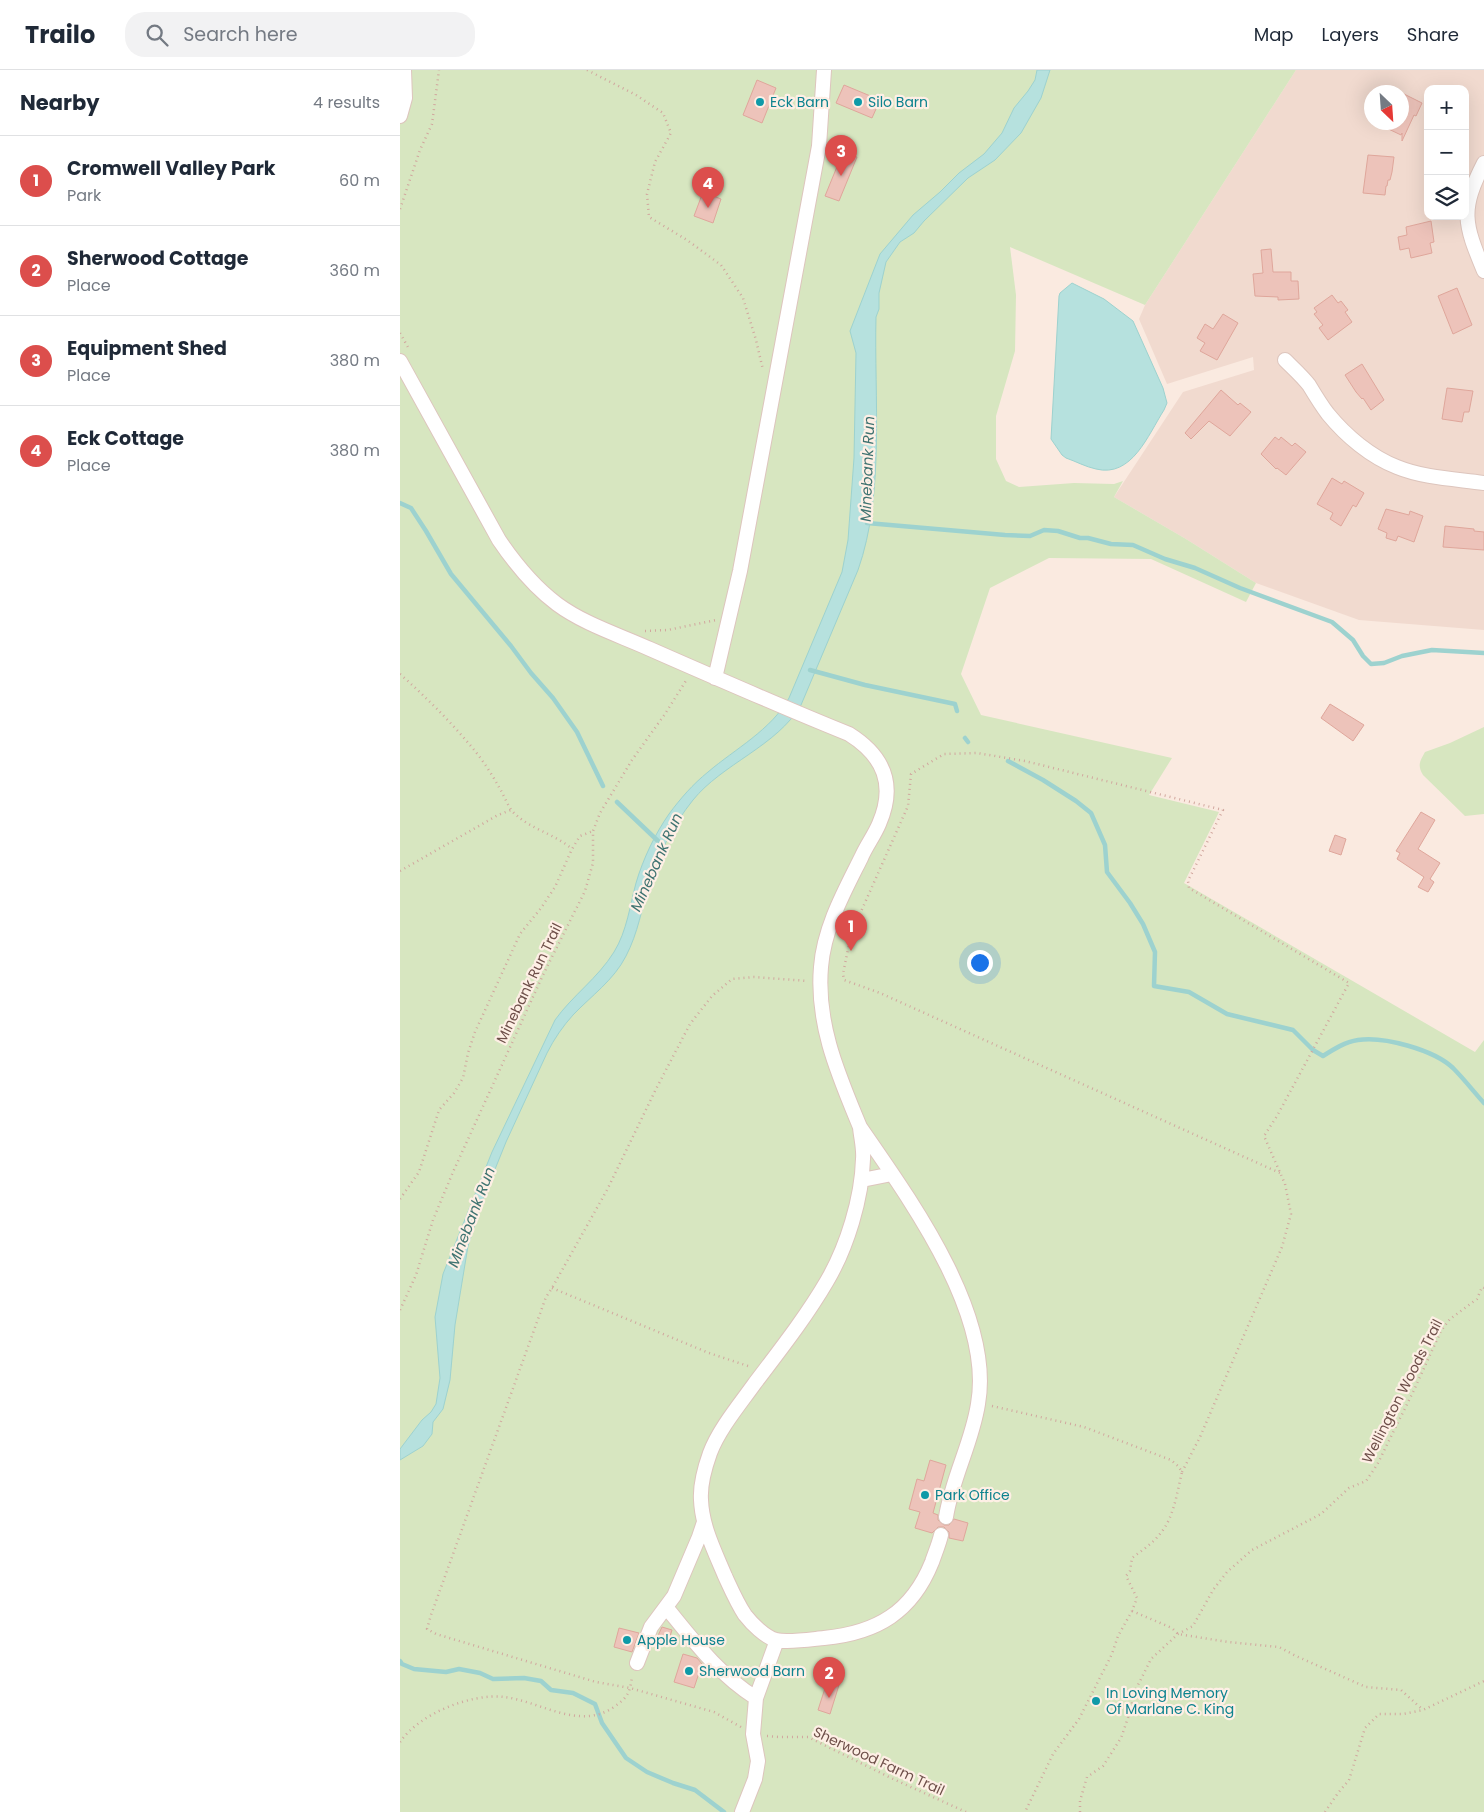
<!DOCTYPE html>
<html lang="en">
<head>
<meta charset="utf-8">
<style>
	body { margin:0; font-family:Poppins,sans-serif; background:#f2f2f3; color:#1f2937 }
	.controls { position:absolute; right:15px; top:15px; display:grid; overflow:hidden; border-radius:10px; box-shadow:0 5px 20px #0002 }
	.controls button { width:45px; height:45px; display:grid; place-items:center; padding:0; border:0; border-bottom:1px solid #e0e1e3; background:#fff; color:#1f2937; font:25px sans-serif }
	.compass { position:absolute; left:964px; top:15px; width:45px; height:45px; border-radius:50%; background:#fff; box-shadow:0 5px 20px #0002; rotate:155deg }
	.you { position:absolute; left:579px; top:892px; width:18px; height:18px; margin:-12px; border:4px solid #fff; border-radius:50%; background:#1a73e8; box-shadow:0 0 0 8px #1a73e833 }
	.badge { display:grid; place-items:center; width:32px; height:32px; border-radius:50%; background:#dc4e4c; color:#fff; font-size:16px; font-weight:700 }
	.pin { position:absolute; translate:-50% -41px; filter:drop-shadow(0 1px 2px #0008) }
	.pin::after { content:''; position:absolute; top:26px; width:18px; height:15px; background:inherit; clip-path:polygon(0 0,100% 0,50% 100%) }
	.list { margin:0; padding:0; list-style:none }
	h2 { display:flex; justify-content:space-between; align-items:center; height:65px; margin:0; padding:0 20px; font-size:21px }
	h2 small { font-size:16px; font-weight:400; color:#747a83 }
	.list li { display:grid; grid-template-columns:32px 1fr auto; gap:15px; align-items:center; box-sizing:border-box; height:90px; padding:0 20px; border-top:1px solid #e0e1e3 }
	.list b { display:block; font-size:19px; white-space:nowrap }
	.list p { margin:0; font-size:16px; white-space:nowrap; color:#747a83 }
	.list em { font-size:16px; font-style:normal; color:#747a83 }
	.icon { flex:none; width:28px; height:28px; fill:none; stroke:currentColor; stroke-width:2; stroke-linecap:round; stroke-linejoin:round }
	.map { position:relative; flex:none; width:1084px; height:1742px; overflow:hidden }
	header { display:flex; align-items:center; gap:30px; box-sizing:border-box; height:70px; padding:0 25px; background:#fff; border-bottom:1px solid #e0e1e3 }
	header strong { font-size:24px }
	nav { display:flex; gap:28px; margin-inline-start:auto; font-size:18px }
	.search { width:350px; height:45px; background:#f2f2f3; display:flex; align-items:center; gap:12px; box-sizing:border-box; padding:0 18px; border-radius:20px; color:#747a83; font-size:19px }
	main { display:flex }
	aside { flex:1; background:#fff }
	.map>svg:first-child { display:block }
</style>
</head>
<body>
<header>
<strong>Trailo</strong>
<div class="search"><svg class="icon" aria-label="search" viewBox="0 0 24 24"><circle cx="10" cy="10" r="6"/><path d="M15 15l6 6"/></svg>Search here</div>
<nav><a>Map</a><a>Layers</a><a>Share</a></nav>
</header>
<main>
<aside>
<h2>Nearby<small>4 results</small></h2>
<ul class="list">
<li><span class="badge">1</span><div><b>Cromwell Valley Park</b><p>Park</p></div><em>60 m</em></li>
<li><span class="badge">2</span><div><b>Sherwood Cottage</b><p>Place</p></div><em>360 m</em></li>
<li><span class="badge">3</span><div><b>Equipment Shed</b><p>Place</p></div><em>380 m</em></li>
<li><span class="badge">4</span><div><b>Eck Cottage</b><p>Place</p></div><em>380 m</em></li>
</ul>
</aside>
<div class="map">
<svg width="1084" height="1742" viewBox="0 0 1084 1742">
	<rect width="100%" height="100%" fill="#faeae0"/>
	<path fill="#f1dacf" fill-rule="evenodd" d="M 896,0 L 1084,0 L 1084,560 L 959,550 L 856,513 L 786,469 L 714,427 L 783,322 L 854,300 L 853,287 L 767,314 L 739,249 L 745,235 ZM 1028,19 L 1065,19 L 1065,146 L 1028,146 ZM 972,22 L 1002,22 L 1002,52 L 972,52 Z"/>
	<path fill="#d7e6c0" d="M 0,0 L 896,0 L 745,235 L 610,177 L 616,225 L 615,281 L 596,346 L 596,389 L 606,411 L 619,417 L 674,413 L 714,414 L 723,411 L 714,427 L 786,469 L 856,513 L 846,532 L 751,489 L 649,488 L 590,518 L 561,604 L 581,645 L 772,688 L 749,725 L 819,742 L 784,813 L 1075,982 L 1084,970 L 1084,1742 L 0,1742 Z
		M 1084,657 L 1084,744 L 1065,746 L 1023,705 C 1017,695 1020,691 1025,682 L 1050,673 Z"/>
	<path fill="#b6e1de" stroke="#9dd2cf" d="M 637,0 L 650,0 L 641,28 L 621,63 L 595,90 L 568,108 L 524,151 L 514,163 L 500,172 L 486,192 L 479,223 L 479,239 L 476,247 C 474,327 485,424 458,500 L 401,635 C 377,676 322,694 293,730 C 273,755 259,783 249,813 C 242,838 238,863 226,886 C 214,910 191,926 173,945 C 163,956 154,969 147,983 L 106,1072 L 83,1129 L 68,1176 L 55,1255 L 50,1310 L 43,1339 L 33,1352 L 32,1364 L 23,1376 L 0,1390 L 0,1379 L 22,1350 L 31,1342 L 36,1334 L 40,1308 L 35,1247 L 43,1204 L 92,1082 L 155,950 C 172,926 198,908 214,882 C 227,861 230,835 236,813 C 243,789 255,764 269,744 C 280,729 293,714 308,702 C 335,679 371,660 389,628 L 442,502 L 448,470 L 454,388 L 456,283 L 450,261 L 480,184 L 513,145 L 540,122 L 559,103 L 584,84 L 602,63 L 614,38 L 628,21 L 635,10 Z
		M 672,213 L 704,229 L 733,251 L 763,318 L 767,333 L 764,340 C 748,365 732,408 696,399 C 686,397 675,391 666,388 L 662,385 L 651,369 L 659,226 L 660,223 Z"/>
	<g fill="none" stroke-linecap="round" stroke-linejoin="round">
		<path stroke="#9dd2cf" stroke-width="4.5" d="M 0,433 L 11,438 L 26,461 L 51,504 L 111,576 L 131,603 L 153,628 L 177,662 L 203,716
			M 467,453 L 605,465 L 630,466 L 644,460 L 658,461 L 680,468 L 688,468 L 711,474 L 733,475 L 765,489 L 795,498 L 840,518 L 932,552 L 953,570 L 963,586 L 971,594 L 984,593 L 1002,586 L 1032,580 L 1084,583
			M 410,600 L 465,615 L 555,634 L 557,641
			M 565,668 L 568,672
			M 608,691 L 643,710 L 676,731 L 691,743 L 705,775 L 707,802 L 730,833 L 743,854 L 755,882 L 754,916 L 789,922 L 827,944 L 893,960 L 913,980 L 923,986 C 934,979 945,972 958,970 C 984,966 1034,980 1053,998 C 1064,1009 1074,1022 1084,1033
			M 217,732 L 258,771
			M 0,1591 L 2,1594 L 14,1599 L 46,1602 L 59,1599 L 80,1603 L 93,1609 L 124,1608 L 141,1611 L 151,1620 L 173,1623 L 195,1634 L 202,1653 L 226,1688 L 247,1702 L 273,1713 L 295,1720 L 324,1742"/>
	</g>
	<path fill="#edc3ba" stroke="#dfa69b" d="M 357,10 L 376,18 L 362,53 L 343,45 Z
		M 444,15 L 480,30 L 472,48 L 436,33 Z
		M 1002,23 L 1022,33 L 1016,46 L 1014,45 L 1002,71 L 1002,63 L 1001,65 L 974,52 L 1002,52 Z
		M 443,82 L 457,87 L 439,131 L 425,126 Z
		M 968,85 L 994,87 L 992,102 L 990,110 L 988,110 L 987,116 L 986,116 L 985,125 L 963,123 Z
		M 303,122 L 321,129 L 313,153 L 294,146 Z
		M 1031,151 L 1034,172 L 1030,173 L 1032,183 L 1011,188 L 1009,178 L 1000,180 L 998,167 L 1007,165 L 1006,157 Z
		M 871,179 L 873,202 L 891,202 L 891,211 L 898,211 L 899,229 L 878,230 L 878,227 L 855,226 L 853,204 L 863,203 L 861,180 Z
		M 1057,218 L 1072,255 L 1053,264 L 1038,226 Z
		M 932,225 L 938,233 L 941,231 L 948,240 L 945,242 L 952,252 L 928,270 L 919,258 L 923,255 L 914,244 L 917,242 L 914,238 Z
		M 823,244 L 838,253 L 817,290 L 800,281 L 805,273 L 797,268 L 805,254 L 813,259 Z
		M 962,294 L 984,330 L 971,340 L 963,328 L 962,329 L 956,322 L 945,305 Z
		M 1047,318 L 1073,321 L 1069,342 L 1064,342 L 1062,352 L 1042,349 Z
		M 821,320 L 838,335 L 840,333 L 851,342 L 830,366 L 809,351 L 791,369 L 785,363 Z
		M 875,367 L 879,370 L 881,367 L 892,376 L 895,373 L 906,382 L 886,405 L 877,398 L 876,399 L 861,384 Z
		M 932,408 L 942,414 L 944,411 L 964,423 L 956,437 L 953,435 L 941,456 L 930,449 L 933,443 L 917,434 Z
		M 986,439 L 1009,445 L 1010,441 L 1023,446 L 1014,472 L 998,466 L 996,471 L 986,468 L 987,463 L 978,459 Z
		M 1045,456 L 1074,459 L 1074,461 L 1084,462 L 1084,480 L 1043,477 Z
		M 930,634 L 964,655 L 953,671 L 921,648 Z
		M 1021,742 L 1035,750 L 1018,779 L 1040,793 L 1030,809 L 1034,812 L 1028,822 L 1018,817 L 1024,807 L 997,789 L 1000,783 L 996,781 Z
		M 935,765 L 946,769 L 941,785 L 929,781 Z
		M 530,1390 L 546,1395 L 533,1443 L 538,1445 L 538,1450 L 544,1455 L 549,1455 L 554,1449 L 568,1453 L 563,1471 L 549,1468 L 549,1462 L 544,1457 L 538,1457 L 532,1463 L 515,1458 L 520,1442 L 509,1439 L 517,1409 L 524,1411 Z
		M 262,1557 L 272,1560 L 267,1576 L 255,1572 Z
		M 219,1558 L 239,1563 L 232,1582 L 214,1577 Z
		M 283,1584 L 297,1588 L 302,1594 L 294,1618 L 274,1612 Z
		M 427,1612 L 439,1615 L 430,1644 L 418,1640 Z"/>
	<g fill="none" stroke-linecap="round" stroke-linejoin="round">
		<g stroke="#ddc5bd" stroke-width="16">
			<path id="minor" d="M 0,46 L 5,28 L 4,0
				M 1084,93 C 1060,140 1064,153 1084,201
				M 885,290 C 893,298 902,306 909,315 C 915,325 921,335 928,344 C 946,366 971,387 997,397 C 1024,408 1055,409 1084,413
				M 0,291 L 99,470 C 116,495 133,516 157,534 C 184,554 219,565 250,579 C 316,608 382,637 449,664 C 484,686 496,715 479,754 C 474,766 466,776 461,788 C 444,822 424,858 421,897 C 416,955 439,1006 460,1057
				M 315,608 L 340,501 L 419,76 L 424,0
				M 462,1110 L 492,1104
				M 541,1465 C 539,1474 535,1483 532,1492 C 512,1542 477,1563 424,1568 C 413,1569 387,1573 376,1570 C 365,1567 352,1554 345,1545 C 337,1533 331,1519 325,1506 C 315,1482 302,1457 301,1430 C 300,1416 305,1397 310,1383 C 319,1359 340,1334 355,1313 C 380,1280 406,1247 427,1211 C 447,1177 462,1128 463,1089 C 464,1079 461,1068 460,1057 C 509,1128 594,1244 578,1334 C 572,1373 552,1408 546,1447
				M 266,1537 C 293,1570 319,1605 356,1628
				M 237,1593 L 251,1557 L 274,1526 L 299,1467 L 304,1452
				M 342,1742 L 355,1709 L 358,1691 L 353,1664 L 356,1628 L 377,1570"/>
		</g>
		<path stroke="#d1a79e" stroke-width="2.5" stroke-dasharray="1 4" stroke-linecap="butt" d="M 187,0 L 236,25 L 263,43 L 271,63 L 255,92 L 247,124 L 249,147 L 287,170 L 321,195 L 343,228 L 356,270 L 363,300
			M 0,139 L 20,80 L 32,54 L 39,0
			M 0,263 L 9,279
			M 245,561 L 268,560 L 316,550
			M 0,604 C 27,628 52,653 75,681 C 84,692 93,706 100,719 C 105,727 108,737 114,743 C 130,759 155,764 172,779
			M 0,801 L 98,745 L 111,740
			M 0,1129 L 19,1102 L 39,1040 L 54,1023 L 63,1008 L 68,983 L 75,962 L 120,864 L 141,838 L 155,817 L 172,779 L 180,766 L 193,761
			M 152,1218 L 309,1283 L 351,1297
			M 0,1240 L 16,1205 L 33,1150 L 53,1102 L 143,905 L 185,821 L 193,793 L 193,761 L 200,743 L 232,690 L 265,644 L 287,609
			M 592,1336 L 684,1357 L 771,1390 L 778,1396 L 782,1402 C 777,1422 774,1449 759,1465 C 752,1474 741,1481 732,1488 L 730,1501 L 726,1506 L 737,1528 L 732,1541 L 718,1566 L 712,1584 L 679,1649 L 653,1684 L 625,1742
			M 782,1402 L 800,1367 L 882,1177 L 891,1144 L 885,1114 L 864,1066 L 877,1046 L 949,913 L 789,818 L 788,811 L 823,740 L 625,691 L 577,683 L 544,684 L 511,704 L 508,736 L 451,864 L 443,904 L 444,910 L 480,923 L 880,1103
			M 732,1541 L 772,1558 L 778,1564 L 828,1572 L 879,1577 L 896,1586 L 966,1617 L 1001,1620 L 1023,1640
			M 341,1657 L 314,1642 L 230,1618 L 196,1612 L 36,1564 L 27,1559 L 31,1545 L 146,1227 L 152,1218 L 207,1120 L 256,1019 L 290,954 L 312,926 L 332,909 L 354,907 L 408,911
			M 367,1666 L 379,1667 L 408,1667 L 491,1708 L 566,1742
			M 0,1672 C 19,1644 71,1623 104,1627 C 140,1631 179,1661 214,1637 C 228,1627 230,1623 232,1606
			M 680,1742 L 680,1731 L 687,1707 L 703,1696 L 721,1668 L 730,1642 L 735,1621 L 751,1589 L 778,1564 L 793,1556 L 813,1520 L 827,1502 L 852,1480 L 921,1444 L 949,1418 L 966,1411 L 977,1395 L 1014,1320 L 1041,1261 L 1050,1249 L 1077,1229 L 1082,1217 L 1084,1218
			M 925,1742 L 938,1723 L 949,1710 L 965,1658 L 979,1644 L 1003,1644 L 1023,1640 L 1084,1611"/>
		<use href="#minor" stroke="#fff" stroke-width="14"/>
	</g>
	<g fill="#0f9aa8" stroke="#feefe5" stroke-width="2">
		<circle cx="360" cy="32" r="5"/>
		<circle cx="458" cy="32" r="5"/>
		<circle cx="525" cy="1425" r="5"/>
		<circle cx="227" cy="1570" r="5"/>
		<circle cx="289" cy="1601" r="5"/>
		<circle cx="696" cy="1631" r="5"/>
	</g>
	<g text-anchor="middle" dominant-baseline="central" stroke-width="4.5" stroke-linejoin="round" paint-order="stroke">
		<g font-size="14" fill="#0d838f" stroke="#feefe5" text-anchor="start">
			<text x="370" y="32">Eck Barn</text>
			<text x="468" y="32">Silo Barn</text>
			<text x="535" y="1425">Park Office</text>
			<text x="237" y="1570">Apple House</text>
			<text x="299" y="1601">Sherwood Barn</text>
			<text x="706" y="1623">In Loving Memory<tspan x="706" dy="16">Of Marlane C. King</tspan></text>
		</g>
		<g font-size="14" fill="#6e4f49" stroke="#feefe5">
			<text transform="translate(129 913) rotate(-64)">Minebank Run Trail</text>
			<text transform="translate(1002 1321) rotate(-63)">Wellington Woods Trail</text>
			<text transform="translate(479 1691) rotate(25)">Sherwood Farm Trail</text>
		</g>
		<g font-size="15" font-style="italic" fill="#3f7371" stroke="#feefe5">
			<text transform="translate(467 399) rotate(-88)">Minebank Run</text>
			<text transform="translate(256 792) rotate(-66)">Minebank Run</text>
			<text transform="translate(71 1147) rotate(-69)">Minebank Run</text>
		</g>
	</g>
</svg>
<div class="controls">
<button>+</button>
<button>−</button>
<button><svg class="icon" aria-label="layers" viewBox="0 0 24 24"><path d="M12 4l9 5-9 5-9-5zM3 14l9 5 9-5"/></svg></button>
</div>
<svg class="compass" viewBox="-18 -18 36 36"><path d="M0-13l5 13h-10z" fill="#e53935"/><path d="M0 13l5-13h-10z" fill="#747a83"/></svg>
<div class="you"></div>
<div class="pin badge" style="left:451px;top:881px">1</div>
<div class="pin badge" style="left:429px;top:1628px">2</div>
<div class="pin badge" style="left:441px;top:106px">3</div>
<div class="pin badge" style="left:308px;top:138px">4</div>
</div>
</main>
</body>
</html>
